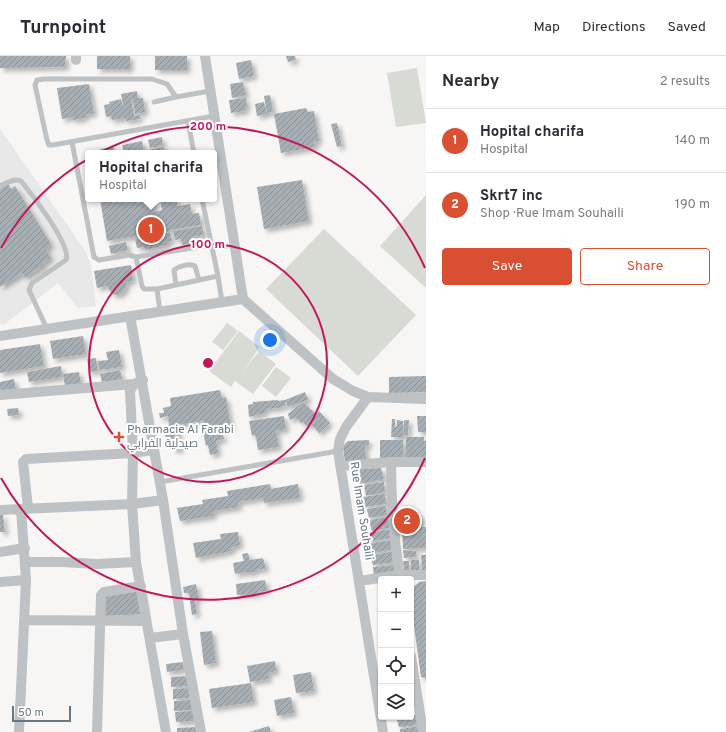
<!DOCTYPE html>
<html lang="en">
<head>
<meta charset="utf-8">
<style>
	body { margin:0; font-family:Overpass,Cairo,sans-serif; background:#f7f7f7; color:#2b2b33 }
	.controls { position:absolute; right:12px; bottom:12px; display:grid; overflow:hidden; border-radius:4px; box-shadow:0 1px 3px #0004 }
	.controls button { width:36px; height:36px; display:grid; place-items:center; padding:0; border:0; border-bottom:1px solid #e1e1e2; background:#fff; color:#2b2b33; font:20px sans-serif }
	.scale { position:absolute; left:12px; bottom:10px; width:59px; box-sizing:border-box; padding-left:4px; border:2px solid #687883; border-top:0; font-size:11px; line-height:14px; white-space:nowrap; color:#687883; -webkit-text-stroke:3px #fff; paint-order:stroke }
	.you { position:absolute; left:270px; top:284px; width:14px; height:14px; margin:-10px; border:3px solid #fff; border-radius:50%; background:#1a73e8; box-shadow:0 0 0 6px #1a73e833 }
	.badge { display:grid; place-items:center; width:26px; height:26px; border-radius:50%; background:#d84f32; color:#fff; font-size:13px; font-weight:700 }
	.pin { position:absolute; translate:-50% -50%; border:2px solid #fff; box-shadow:0 1px 4px #0006 }
	.popup { position:absolute; left:85px; top:94px; width:132px; height:52px; box-sizing:border-box; display:grid; place-content:center; border-radius:4px; background:#fff; filter:drop-shadow(0 1px 3px #0005); font-size:13px; white-space:nowrap; color:#7c7c81 }
	.popup b { font-size:15px; color:#2b2b33 }
	.popup::after { content:''; position:absolute; left:50%; top:100%; margin-left:-8px; border:8px solid transparent; border-top-color:#fff }
	.list { margin:0; padding:0; list-style:none }
	h2 { display:flex; justify-content:space-between; align-items:center; height:52px; margin:0; padding:0 16px; font-size:17px }
	h2 small { font-size:13px; font-weight:400; color:#7c7c81 }
	.list li { display:grid; grid-template-columns:26px 1fr auto; gap:12px; align-items:center; box-sizing:border-box; height:64px; padding:0 16px; border-top:1px solid #e1e1e2 }
	.list b { display:block; font-size:15px; white-space:nowrap }
	.list p { margin:0; font-size:13px; white-space:nowrap; color:#7c7c81 }
	.list em { font-size:13px; font-style:normal; color:#7c7c81 }
	.actions { display:flex; gap:8px; padding:12px 16px }
	.actions a { flex:1; padding:9px 0; border:1px solid #d84f32; border-radius:4px; text-align:center; font-size:14px; color:#d84f32 }
	.actions .main { background:#d84f32; color:#fff }
	.icon { flex:none; width:22px; height:22px; fill:none; stroke:currentColor; stroke-width:2; stroke-linecap:round; stroke-linejoin:round }
	.map { position:relative; flex:none; width:426px; height:676px; overflow:hidden }
	header { display:flex; align-items:center; gap:24px; box-sizing:border-box; height:56px; padding:0 20px; background:#fff; border-bottom:1px solid #e1e1e2 }
	header strong { font-size:19px }
	nav { display:flex; gap:22px; margin-inline-start:auto; font-size:14px }
	main { display:flex }
	aside { flex:1; background:#fff }
	.map>svg:first-child { display:block }
</style>
</head>
<body>
<header>
<strong>Turnpoint</strong>
<nav><a>Map</a><a>Directions</a><a>Saved</a></nav>
</header>
<main>
<div class="map">
<svg width="426" height="676" viewBox="0 0 426 676">
	<defs>
		<pattern id="building-hatch" width="6" height="6" patternUnits="userSpaceOnUse"><rect width="6" height="6" fill="#a8afb4"/><path d="M-1 1l2-2M0 6l6-6M5 7l2-2" fill="none" stroke="#8d9398"/></pattern>
		<filter id="shadow"><feDropShadow dx="3.5" dy="3.5" stdDeviation="2" flood-color="#0004"/></filter>
	</defs>
	<rect width="100%" height="100%" fill="#f7f6f4"/>
	<path fill="#e7e8e7" d="M 0,73 L 86,196 L 91,209 L 96,250 L 78,252 L 58,227 L 5,268 L 0,269 Z"/>
	<path fill="#d7dbd3" d="M 417,12 L 426,67 L 396,71 L 387,17 Z
		M 426,139 L 426,232 L 380,190 Z
		M 324,173 L 416,259 L 358,320 L 266,233 Z
		M 227,267 L 238,275 L 223,294 L 212,286 Z
		M 239,275 L 260,291 L 241,318 L 259,295 L 276,308 L 253,338 L 235,325 L 231,331 L 209,315 Z
		M 276,311 L 291,322 L 276,341 L 262,330 Z"/>
	<path fill="url(#building-hatch)" fill-rule="evenodd" filter="url(#shadow)" d="M 0,0 L 66,0 L 65,11 L 0,12 Z
		M 97,0 L 130,0 L 130,13 L 97,13 Z
		M 155,0 L 187,0 L 187,14 L 155,14 Z
		M 286,0 L 295,0 L 296,4 L 288,6 Z
		M 251,4 L 254,20 L 239,23 L 236,7 Z
		M 243,26 L 246,39 L 232,42 L 230,28 Z
		M 89,28 L 94,57 L 85,59 L 85,62 L 73,64 L 73,61 L 62,63 L 57,32 Z
		M 137,35 L 138,42 L 143,42 L 145,56 L 135,58 L 133,43 L 131,43 L 134,60 L 140,59 L 140,63 L 126,65 L 125,62 L 112,64 L 111,60 L 106,61 L 104,49 L 110,48 L 109,46 L 121,43 L 124,54 L 121,38 Z
		M 270,39 L 273,56 L 267,57 L 264,40 Z
		M 246,42 L 247,50 L 245,51 L 245,55 L 231,57 L 229,44 Z
		M 264,46 L 267,58 L 257,60 L 255,48 Z
		M 306,52 L 308,56 L 314,55 L 319,85 L 314,86 L 315,91 L 281,97 L 274,58 Z
		M 337,67 L 342,90 L 337,91 L 331,68 Z
		M 162,81 L 163,89 L 150,92 L 148,84 Z
		M 142,85 L 144,95 L 135,97 L 124,97 L 122,89 Z
		M 114,91 L 115,97 L 101,97 L 100,93 Z
		M 164,91 L 165,97 L 146,97 L 146,94 Z
		M 302,124 L 309,165 L 264,173 L 257,131 Z
		M 8,128 L 11,133 L 15,130 L 51,188 L 46,194 L 51,202 L 43,207 L 44,209 L 25,221 L 22,217 L 0,231 L 0,133 Z
		M 100,143 L 176,143 L 178,150 L 190,148 L 192,158 L 199,157 L 201,169 L 107,185 ZM 160,144 L 162,154 L 155,156 L 154,152 L 155,152 L 154,145 Z
		M 202,170 L 204,179 L 191,181 L 192,187 L 182,189 L 181,183 L 175,184 L 173,175 Z
		M 170,176 L 172,185 L 167,186 L 167,189 L 145,194 L 144,191 L 137,192 L 135,183 Z
		M 126,186 L 128,194 L 111,198 L 109,190 Z
		M 131,209 L 133,225 L 127,226 L 126,231 L 123,236 L 118,239 L 112,238 L 107,230 L 97,232 L 94,215 Z
		M 83,280 L 86,298 L 53,303 L 50,285 Z
		M 40,288 L 44,310 L 0,317 L 0,294 Z
		M 119,294 L 122,311 L 99,314 L 98,305 L 108,304 L 106,296 Z
		M 96,302 L 98,315 L 89,316 L 87,303 Z
		M 61,310 L 62,321 L 29,326 L 27,316 Z
		M 120,314 L 122,323 L 102,326 L 100,318 Z
		M 79,316 L 81,328 L 65,330 L 63,318 Z
		M 426,320 L 426,336 L 389,337 L 389,321 Z
		M 14,323 L 16,334 L 0,334 L 0,326 Z
		M 220,334 L 222,342 L 226,341 L 231,372 L 217,374 L 216,369 L 214,369 L 216,379 L 223,378 L 224,383 L 216,385 L 218,397 L 210,399 L 208,389 L 206,390 L 203,375 L 206,375 L 204,365 L 177,369 L 181,393 L 173,394 L 171,383 L 166,384 L 164,370 L 169,369 L 168,360 L 160,362 L 159,357 L 164,357 L 163,352 L 171,350 L 170,342 Z
		M 305,336 L 308,344 L 288,351 L 285,344 Z
		M 278,344 L 278,345 L 285,344 L 286,350 L 279,351 L 279,352 L 265,353 L 265,357 L 249,361 L 248,349 L 253,348 L 253,346 Z
		M 303,346 L 316,358 L 319,355 L 330,367 L 319,377 L 311,368 L 307,370 L 303,366 L 301,368 L 299,363 L 294,362 L 290,364 L 288,358 Z
		M 18,352 L 19,359 L 8,360 L 7,353 Z
		M 284,360 L 286,373 L 276,375 L 279,391 L 258,394 L 256,381 L 254,379 L 252,380 L 249,365 Z
		M 417,360 L 426,360 L 426,376 L 418,376 Z
		M 392,363 L 395,363 L 395,371 L 397,371 L 397,364 L 403,365 L 403,381 L 391,381 Z
		M 404,364 L 409,364 L 408,379 L 404,379 Z
		M 406,381 L 424,381 L 424,385 L 426,385 L 426,403 L 405,404 Z
		M 369,384 L 369,389 L 365,390 L 366,406 L 345,407 L 343,390 L 348,385 Z
		M 380,384 L 403,384 L 403,404 L 380,403 Z
		M 381,412 L 384,423 L 360,428 L 358,413 Z
		M 384,426 L 385,436 L 366,440 L 364,429 Z
		M 270,428 L 271,433 L 298,428 L 300,442 L 264,447 L 263,442 L 238,446 L 239,451 L 214,455 L 213,460 L 180,465 L 177,452 L 203,448 L 202,444 L 228,440 L 227,435 Z
		M 385,438 L 386,448 L 364,451 L 362,441 Z
		M 386,450 L 387,459 L 369,462 L 367,453 Z
		M 3,458 L 5,476 L 0,476 L 0,459 Z
		M 402,459 L 421,459 L 421,469 L 403,469 Z
		M 388,461 L 390,472 L 372,475 L 369,464 Z
		M 402,471 L 426,471 L 426,492 L 403,493 Z
		M 390,473 L 391,482 L 368,486 L 367,477 Z
		M 238,476 L 240,489 L 231,492 L 232,495 L 196,502 L 193,487 L 221,483 L 220,478 Z
		M 392,484 L 393,493 L 370,498 L 368,488 Z
		M 403,494 L 416,495 L 416,501 L 404,502 Z
		M 393,495 L 395,506 L 373,509 L 370,500 Z
		M 248,497 L 250,504 L 263,502 L 266,513 L 255,514 L 255,516 L 247,517 L 247,516 L 235,518 L 233,507 L 244,505 L 242,498 Z
		M 421,499 L 426,499 L 426,516 L 422,516 Z
		M 411,504 L 419,504 L 419,516 L 411,516 Z
		M 403,505 L 409,505 L 409,515 L 404,514 Z
		M 394,509 L 396,517 L 374,521 L 373,511 Z
		M 265,524 L 267,535 L 257,536 L 257,538 L 237,539 L 236,528 Z
		M 426,525 L 426,622 L 421,621 L 411,548 L 411,533 L 419,526 Z
		M 196,528 L 199,543 L 195,544 L 197,558 L 192,559 L 189,537 L 184,537 L 183,531 Z
		M 141,535 L 145,558 L 102,560 L 104,539 Z
		M 212,575 L 216,607 L 204,609 L 200,576 Z
		M 275,605 L 276,615 L 268,617 L 269,623 L 250,626 L 247,610 Z
		M 183,606 L 184,614 L 167,616 L 166,608 Z
		M 311,616 L 314,635 L 296,637 L 293,619 Z
		M 188,620 L 189,630 L 171,631 L 171,621 Z
		M 251,627 L 254,646 L 212,652 L 209,633 Z
		M 190,632 L 191,642 L 173,643 L 173,633 Z
		M 291,641 L 294,657 L 277,660 L 274,644 Z
		M 191,644 L 192,654 L 174,655 L 174,645 Z
		M 193,655 L 193,665 L 176,666 L 175,656 Z
		M 411,659 L 417,659 L 419,669 L 399,671 L 396,661 L 411,661 Z
		M 269,670 L 271,676 L 249,676 Z
		M 420,670 L 421,676 L 400,676 L 400,673 Z
		M 196,671 L 196,676 L 177,676 L 177,672 Z"/>
	<g fill="none" stroke-linecap="round" stroke-linejoin="round">
		<path stroke="#bec2c5" stroke-width="5" d="M 210,35 L 176,41 L 167,28 L 152,23 L 44,23 L 37,24 L 35,29 L 47,84 L 49,89 L 53,89 L 214,60
			M 154,46 L 176,41
			M 188,66 L 194,97
			M 72,86 L 94,201 L 99,204 L 129,199 L 136,201 L 142,230 L 144,233 L 157,233
			M 0,130 C 6,127 14,122 21,125 C 31,137 72,190 66,204 L 32,227 L 29,234 L 47,273
			M 136,201 L 211,189
			M 218,220 L 222,246
			M 176,229 L 174,214 C 179,210 189,207 195,210 L 199,224
			M 160,256 L 157,233 L 218,220 L 202,143
			M 160,426 L 338,395"/>
		<path stroke="#bec2c5" stroke-width="10" d="M 76,0 L 76,4
			M 205,0 L 243,243 L 333,323 L 353,335 L 368,341 L 426,343
			M 130,260 L 163,444 L 183,578 L 201,676
			M 0,280 L 243,243
			M 143,324 L 134,328 L 130,335 L 133,397 L 132,448 L 136,506 L 166,676
			M 0,339 L 134,328
			M 368,341 L 346,371 L 340,383 L 338,395 L 383,676
			M 391,406 C 391,446 394,484 400,523
			M 341,410 L 391,406 L 426,406
			M 28,452 L 23,406 L 26,403 L 133,397 L 153,394
			M 0,454 L 132,448 L 163,444
			M 0,496 L 25,492
			M 26,506 L 62,506 L 97,508 L 136,506
			M 359,525 L 399,519 L 426,519
			M 0,526 L 26,524
			M 25,564 L 146,565
			M 150,582 L 183,578
			M 411,600 L 423,676
			M 19,676 L 26,524 L 21,453
			M 97,676 L 101,539 L 104,536 L 141,530"/>
	</g>
	<g fill="none" stroke="#c2185b" stroke-width="2">
		<circle cx="208" cy="307" r="119"/>
		<path d="M425 402A237 237 0 0 1 1 422M1 192A237 237 0 0 1 425 212"/>
	</g>
	<path fill="#d84f32" stroke="#fff" stroke-width="1.5" d="M117 375h4v4h4v4h-4v4h-4v-4h-4v-4h4z"/>
	<g text-anchor="middle" dominant-baseline="central" stroke-width="4" stroke-linejoin="round" paint-order="stroke">
		<g font-size="12" fill="#687883" stroke="#fff" text-anchor="start">
			<text x="127" y="374">Pharmacie Al Farabi<tspan x="127" dy="14">صيدلية الفرابي</tspan></text>
		</g>
		<g font-size="12" fill="#687883" stroke="#fff">
			<text transform="translate(361 455) rotate(81)">Rue Imam Souhaili</text>
		</g>
	</g>
	<circle cx="208" cy="307" r="6" fill="#c2185b" stroke="#fff" stroke-width="2"/>
	<g font-size="12" text-anchor="middle" font-weight="bold" fill="#c2185b" stroke="#fff" stroke-width="4" stroke-linejoin="round" paint-order="stroke">
		<text x="208" y="74">200 m</text>
		<text x="208" y="192">100 m</text>
	</g>
</svg>
<div class="controls">
<button>+</button>
<button>−</button>
<button><svg class="icon" aria-label="locate" viewBox="0 0 24 24"><circle cx="12" cy="12" r="6"/><path d="M12 2v4M12 18v4M2 12h4M18 12h4"/></svg></button>
<button><svg class="icon" aria-label="layers" viewBox="0 0 24 24"><path d="M12 4l9 5-9 5-9-5zM3 14l9 5 9-5"/></svg></button>
</div>
<div class="scale">50 m</div>
<div class="you"></div>
<div class="pin badge" style="left:151px;top:174px">1</div>
<div class="popup"><b>Hopital charifa</b>Hospital</div>
<div class="pin badge" style="left:407px;top:465px">2</div>
</div>
<aside>
<h2>Nearby<small>2 results</small></h2>
<ul class="list">
<li><span class="badge">1</span><div><b>Hopital charifa</b><p>Hospital</p></div><em>140 m</em></li>
<li><span class="badge">2</span><div><b>Skrt7 inc</b><p>Shop · Rue Imam Souhaili</p></div><em>190 m</em></li>
</ul>
<div class="actions"><a class="main">Save</a><a>Share</a></div>
</aside>
</main>
</body>
</html>
